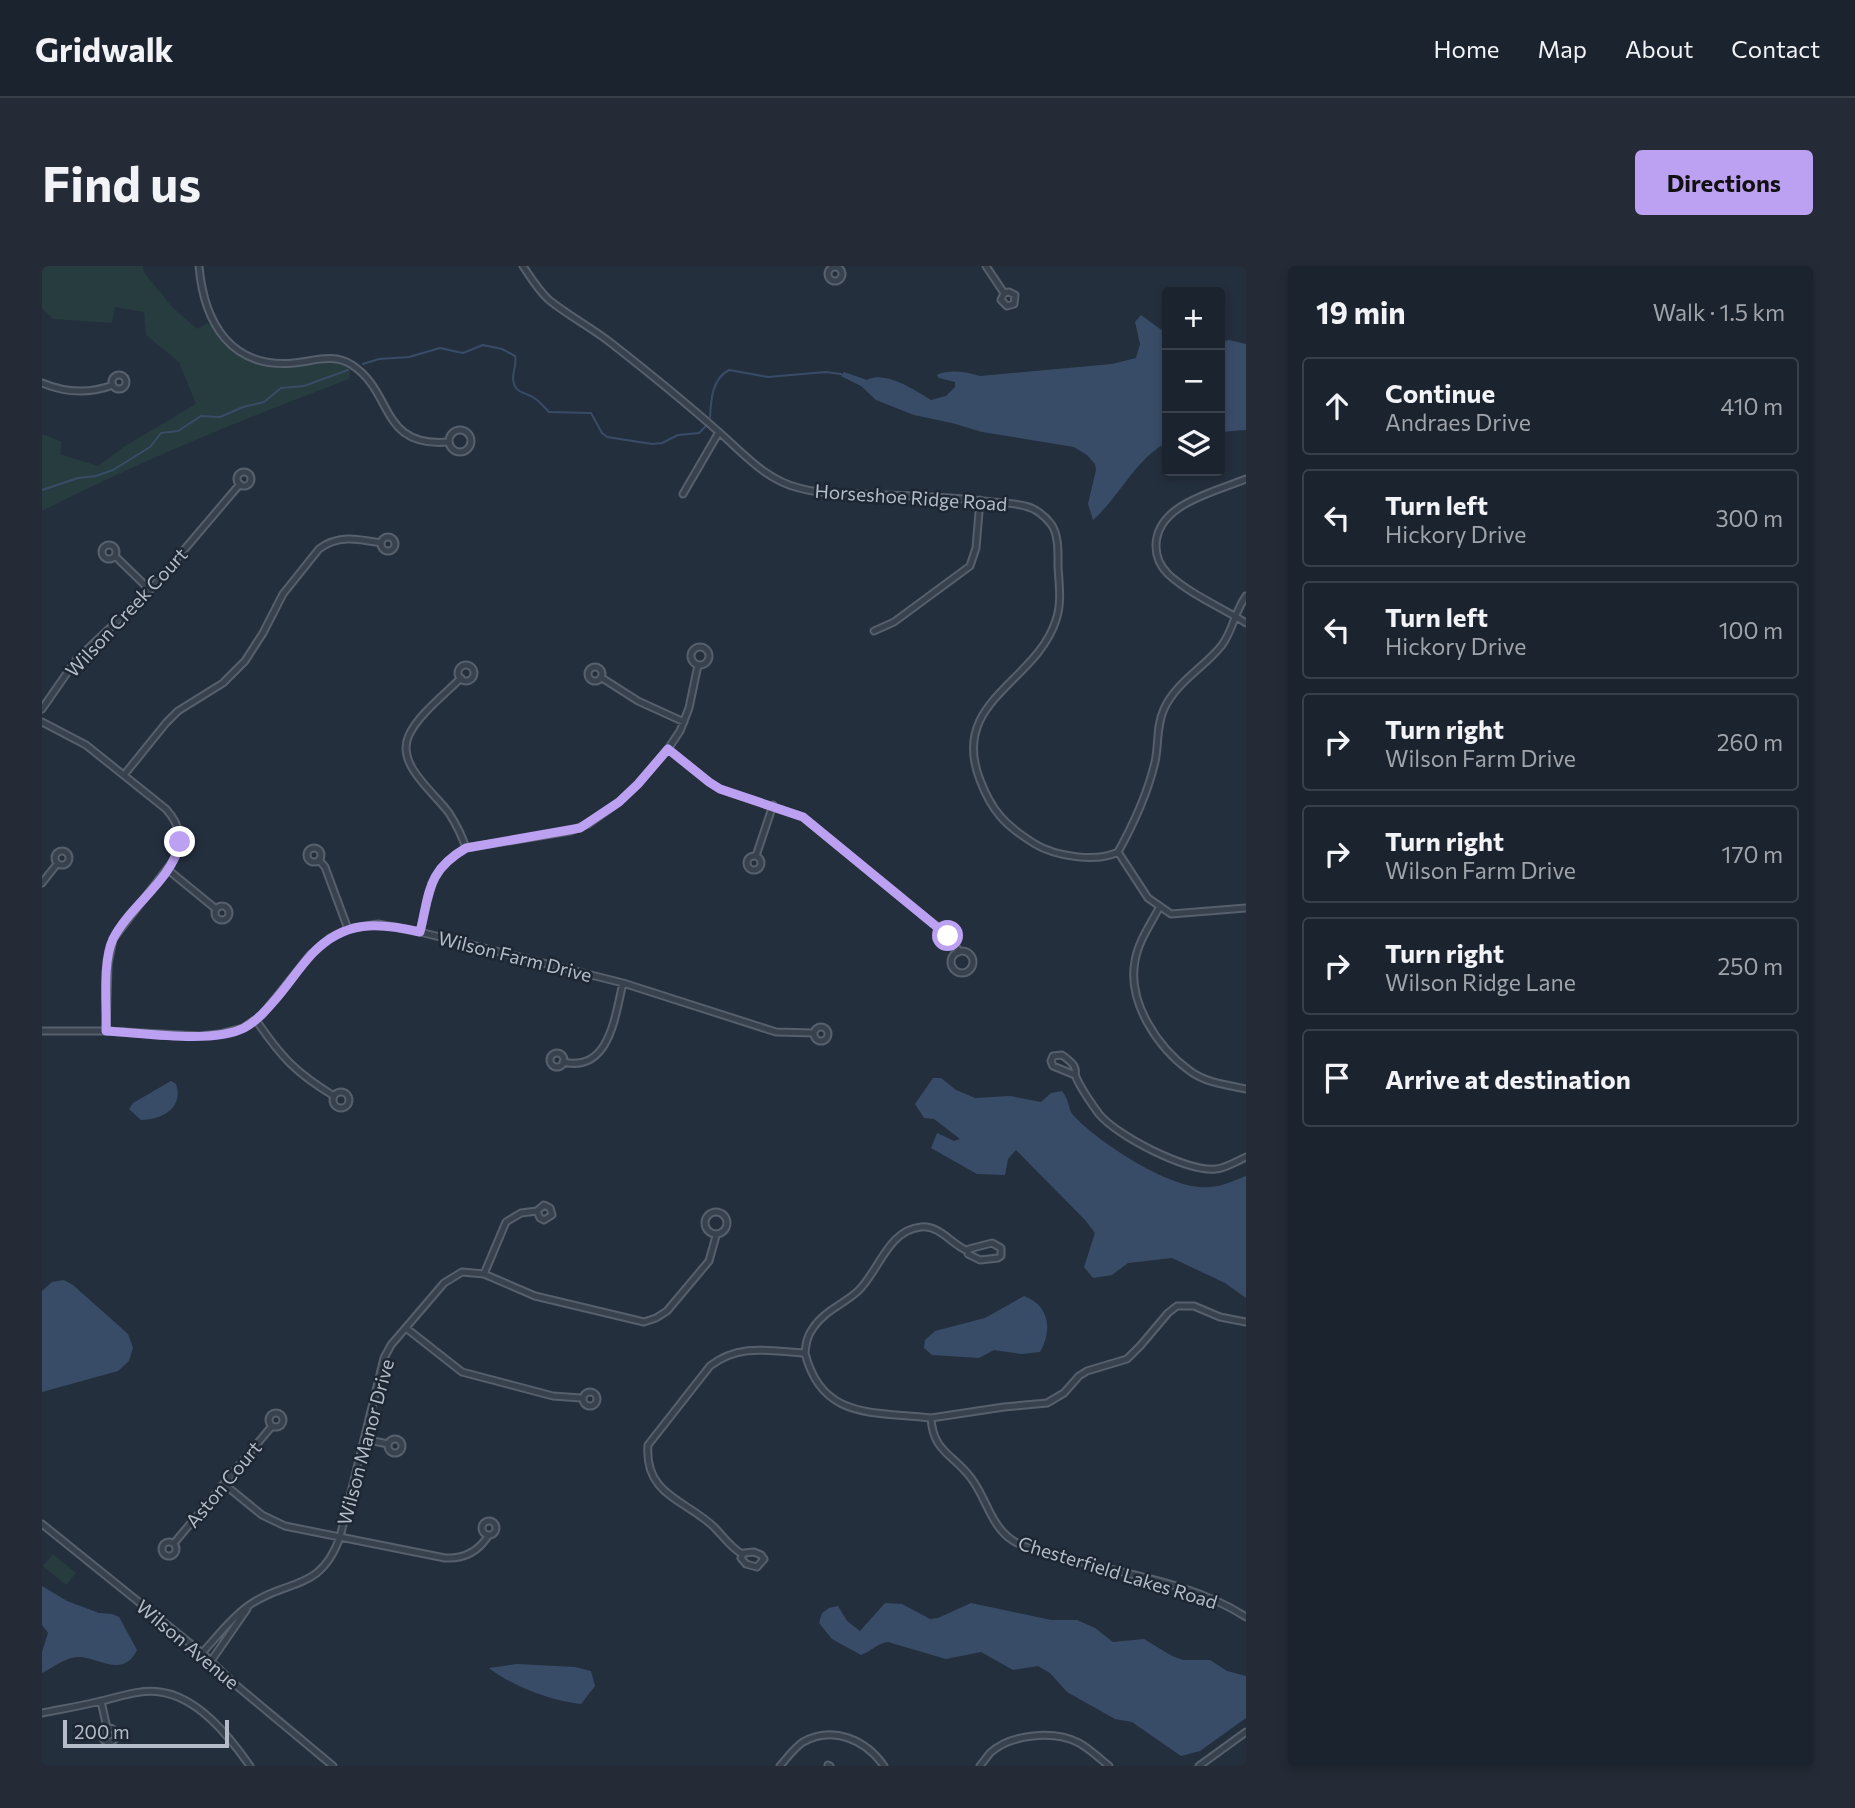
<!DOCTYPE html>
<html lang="en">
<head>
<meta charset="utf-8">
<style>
	body { margin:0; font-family:Commissioner,sans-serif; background:#242b36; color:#f1f3f6 }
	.controls { position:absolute; right:21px; top:21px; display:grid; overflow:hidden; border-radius:7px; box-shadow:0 4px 10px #0003 }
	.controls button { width:63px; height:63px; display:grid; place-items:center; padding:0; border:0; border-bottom:2px solid #39404a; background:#1b232e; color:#f1f3f6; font:35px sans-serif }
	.scale { position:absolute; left:21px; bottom:18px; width:166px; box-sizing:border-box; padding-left:7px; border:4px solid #b4bcc9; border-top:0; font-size:19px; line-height:24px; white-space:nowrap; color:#b4bcc9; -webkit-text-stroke:5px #1d2633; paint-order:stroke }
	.stop { position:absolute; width:21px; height:21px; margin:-16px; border:5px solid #bca0f2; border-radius:50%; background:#fff }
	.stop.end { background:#bca0f2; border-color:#fff; box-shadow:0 2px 7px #0008 }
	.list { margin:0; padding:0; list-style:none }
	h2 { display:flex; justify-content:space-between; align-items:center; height:91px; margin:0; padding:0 28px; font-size:30px }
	h2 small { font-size:23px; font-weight:400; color:#a0a4aa }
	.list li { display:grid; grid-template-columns:46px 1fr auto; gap:21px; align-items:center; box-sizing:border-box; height:98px; margin:0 14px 14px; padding:0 14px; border:2px solid #39404a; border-radius:7px }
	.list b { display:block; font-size:26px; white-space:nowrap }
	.list p { margin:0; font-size:23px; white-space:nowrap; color:#a0a4aa }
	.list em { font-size:23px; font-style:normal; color:#a0a4aa }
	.icon { flex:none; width:38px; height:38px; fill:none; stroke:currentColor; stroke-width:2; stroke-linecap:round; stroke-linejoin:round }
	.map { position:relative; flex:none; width:1204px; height:1500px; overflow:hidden; border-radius:7px }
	header { display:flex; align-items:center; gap:42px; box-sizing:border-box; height:98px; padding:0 35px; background:#1b232e; border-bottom:2px solid #39404a }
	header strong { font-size:33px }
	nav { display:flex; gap:38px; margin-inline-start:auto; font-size:24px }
	.intro { display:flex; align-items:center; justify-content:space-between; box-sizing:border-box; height:168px; padding:0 42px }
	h1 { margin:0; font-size:49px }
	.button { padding:18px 32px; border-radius:7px; background:#bca0f2; color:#111; font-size:24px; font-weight:700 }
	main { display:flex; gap:42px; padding:0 42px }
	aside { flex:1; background:#1b232e; border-radius:7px; box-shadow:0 4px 10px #0003 }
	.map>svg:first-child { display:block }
</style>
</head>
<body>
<header>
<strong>Gridwalk</strong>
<nav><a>Home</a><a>Map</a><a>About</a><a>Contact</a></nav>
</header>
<div class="intro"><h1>Find us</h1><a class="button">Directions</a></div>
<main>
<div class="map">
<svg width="1204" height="1500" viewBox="0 0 1204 1500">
	<rect width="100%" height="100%" fill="#242f3e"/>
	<path fill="#263c3f" d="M 0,0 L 101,0 L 102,6 L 130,41 L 155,63 L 166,57 C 183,85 210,103 244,102 C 267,101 286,92 309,102 L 307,113 C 203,152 99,195 0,245 L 0,168 L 20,176 L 18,188 L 56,200 L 83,180 L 154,138 L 137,96 L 104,69 L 102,46 L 73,41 L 70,57 L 11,53 L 0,42 Z
		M 11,1288 L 34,1307 L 24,1319 L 1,1300 Z"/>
	<path fill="#394c67" d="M 1099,49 L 1125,68 L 1125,176 C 1092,195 1078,230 1051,254 L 1046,238 L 1054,204 L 1053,198 L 1045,189 L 1032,181 L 940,166 L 910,157 L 872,149 L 834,134 L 819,120 L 799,110 L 802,106 L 825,114 C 843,104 874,125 889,134 L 904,130 L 913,121 L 913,116 L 897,112 L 895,109 C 908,103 924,106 938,110 L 1070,98 L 1094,92 L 1098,78 L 1093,56 Z
		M 1187,74 L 1204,78 L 1204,164 L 1178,166 L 1178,76 Z
		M 891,812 L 899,812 L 914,824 L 933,832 L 968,830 L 999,836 L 1009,827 L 1020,825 C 1028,835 1026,843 1031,849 C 1056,876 1121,918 1157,921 C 1175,923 1188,916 1204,910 L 1204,1032 L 1183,1017 L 1130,992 L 1086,997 L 1070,1009 L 1051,1012 L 1042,1001 L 1053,967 L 1043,954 L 974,884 L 966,893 L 963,909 L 935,908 L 889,882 L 895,867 L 912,875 L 918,873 L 892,853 L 882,852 L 873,838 Z
		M 129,815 L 134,818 C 142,842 120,854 99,854 L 87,843 L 91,837 Z
		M 22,1014 L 31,1019 L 86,1068 L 91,1082 L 87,1095 L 76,1105 L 0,1126 L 0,1025 L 10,1016 Z
		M 982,1030 C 1007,1039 1011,1064 998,1086 L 979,1088 L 952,1084 L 937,1092 L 890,1089 L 882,1082 L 883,1074 L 893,1065 L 943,1052 Z
		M 0,1320 L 25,1335 L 57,1347 L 70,1348 L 77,1351 L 95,1384 C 81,1413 57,1391 36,1391 C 24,1391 10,1402 0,1407 L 0,1386 L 6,1367 L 0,1359 Z
		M 843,1337 L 860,1338 L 888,1353 L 896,1352 L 929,1337 L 1009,1354 L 1035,1354 L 1053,1362 L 1071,1376 L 1102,1373 L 1130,1390 L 1141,1394 L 1168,1394 L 1185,1405 L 1204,1410 L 1204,1452 L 1158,1485 L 1139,1490 L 1090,1456 L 1073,1453 L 1025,1426 L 1008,1407 L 996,1400 L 971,1404 L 939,1386 L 904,1393 L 846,1376 C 835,1377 829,1386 819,1389 L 790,1373 L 777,1357 L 780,1347 L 787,1342 L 796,1340 L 805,1355 L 818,1365 Z
		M 475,1398 L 533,1401 L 549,1405 L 553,1420 L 539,1438 C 509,1435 470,1420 447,1402 Z"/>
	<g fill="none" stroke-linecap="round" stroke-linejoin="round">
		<path stroke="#394c67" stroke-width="2" d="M 321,98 L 337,93 L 367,91 L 398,82 L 421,87 L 441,79 L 460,83 L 473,90 C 475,98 471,104 471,112 C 472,129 484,125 495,134 C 499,137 503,142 507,146 L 549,147 L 560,167 L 565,171 L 610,178 L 620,177 L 636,169 L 657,167 L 665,159
			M 668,151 C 669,133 670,113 687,104 L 726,111 L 784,106 L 799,108
			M 0,224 L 36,212 L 54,210 L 71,204 L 108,181 L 119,167 L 136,165 L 159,150 L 178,151 L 201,141 L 222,136 L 239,122 L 262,120 L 306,104"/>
		<g stroke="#565f6c" stroke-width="9">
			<path id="street" d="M 157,0 C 162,57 189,103 252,97 C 272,95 292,87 310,99 C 352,126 337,182 407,176
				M 481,0 C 489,12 496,24 507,34 C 527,50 550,62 569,77 C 606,106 643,136 678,167 C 702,188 724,214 757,222 C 778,228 794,227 815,228 C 860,230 906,230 950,236 C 961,237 972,237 983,240 C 993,242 1003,250 1009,258 C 1017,269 1016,287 1016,300 C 1017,318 1020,337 1014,354 C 994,417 907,435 938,514 C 950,546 964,560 993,578 C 1013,590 1054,597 1076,586 L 1106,632 L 1129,648 L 1204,642
				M 944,0 L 962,27 L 967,26 L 973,29 L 972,38 L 965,40 L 959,34 L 962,27
				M786 8a7 7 0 1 1 14 0a7 7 0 1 1-14 0Z
				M70 116a7 7 0 1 1 14 0a7 7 0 1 1-14 0Z
				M 0,117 C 24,127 47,128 71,119
				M407 175a11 11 0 1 1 22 0a11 11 0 1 1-22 0Z
				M195 213a7 7 0 1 1 14 0a7 7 0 1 1-14 0Z
				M 1204,213 C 1173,226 1114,238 1114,280 C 1114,291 1118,300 1126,308 C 1149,329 1179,341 1204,357
				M 641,228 L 677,166
				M339 278a7 7 0 1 1 14 0a7 7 0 1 1-14 0Z
				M60 286a7 7 0 1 1 14 0a7 7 0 1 1-14 0Z
				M 73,290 L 108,324
				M 832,365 L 852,356 L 928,300 L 934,282 L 938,234
				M649 390a9 9 0 1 1 18 0a9 9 0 1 1-18 0Z
				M416 407a8 8 0 1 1 16 0a8 8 0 1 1-16 0Z
				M546 408a7 7 0 1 1 14 0a7 7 0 1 1-14 0Z
				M 419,412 C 403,428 376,449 367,469 C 353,498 392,526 407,547 C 414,558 420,570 424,582
				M 560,412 L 596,435 L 642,456
				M 0,443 L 34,394 L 108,324 L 198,218
				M 0,456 L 44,479 L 124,543 C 139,560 141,574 131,595 L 71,673 L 66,698 L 64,765
				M 626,483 L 667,516 L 678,523 L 761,551 L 911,674 L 917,686
				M 82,509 L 124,457 L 136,445 L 181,417 L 203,395 L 221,367 L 241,328 L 277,283 C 296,268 317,273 339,277
				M265 589a7 7 0 1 1 14 0a7 7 0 1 1-14 0Z
				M13 592a7 7 0 1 1 14 0a7 7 0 1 1-14 0Z
				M 1076,586 C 1091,559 1106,526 1113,496 C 1117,478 1114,460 1122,443 C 1134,416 1163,401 1180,379 C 1191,364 1193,345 1204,330
				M705 597a7 7 0 1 1 14 0a7 7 0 1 1-14 0Z
				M 714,590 L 731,539
				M 277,594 L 283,601 L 306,663
				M 125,603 L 174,643
				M 0,617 L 15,598
				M173 647a7 7 0 1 1 14 0a7 7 0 1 1-14 0Z
				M 1117,642 C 1108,659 1096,676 1093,695 C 1085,736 1116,782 1148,805 C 1164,817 1186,819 1204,823
				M 378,666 C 388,626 386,604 424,582 L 528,565 L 546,558 L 577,536 L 596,518 L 626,483 L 638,465 L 647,442 L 656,399
				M909 696a11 11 0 1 1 22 0a11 11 0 1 1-22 0Z
				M 214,754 C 239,791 254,807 292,830
				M772 768a7 7 0 1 1 14 0a7 7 0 1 1-14 0Z
				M 0,765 L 64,765 L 157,770 L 177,768 L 201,762 L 220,749 L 268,689 L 288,672 L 306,663 L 336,658 L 378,666 L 581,717 L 734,766 L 772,767
				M508 794a7 7 0 1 1 14 0a7 7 0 1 1-14 0Z
				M 521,796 C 568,807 573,749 581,717
				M 1033,809 L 1011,800 L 1009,795 L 1011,790 L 1020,789 C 1024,792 1030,796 1032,800 C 1035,806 1032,805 1034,811 C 1039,823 1049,837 1057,848 C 1075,870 1145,906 1174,903 C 1184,902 1195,895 1204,891
				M291 834a8 8 0 1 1 16 0a8 8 0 1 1-16 0Z
				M663 957a11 11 0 1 1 22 0a11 11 0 1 1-22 0Z
				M 950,977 L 959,982 L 959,990 L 956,992 L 938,994 L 926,988 L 927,983 Z
				M 442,1008 L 464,956 L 479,947 L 495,945 L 502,939 L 508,942 L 510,949 L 502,954 L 498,952 L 495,945
				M 364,1062 L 420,1106 L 511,1130 L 539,1132
				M 763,1087 C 764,1078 765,1070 771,1062 C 782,1045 802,1038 816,1025 C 837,1005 846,964 879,961 C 898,959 910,979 926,985
				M541 1133a7 7 0 1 1 14 0a7 7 0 1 1-14 0Z
				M227 1154a7 7 0 1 1 14 0a7 7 0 1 1-14 0Z
				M 889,1152 L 962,1141 L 1005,1137 L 1022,1127 L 1037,1110 L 1045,1105 L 1085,1093 L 1099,1079 L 1126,1047 L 1135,1040 L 1152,1040 L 1178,1051 L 1204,1056
				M346 1180a7 7 0 1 1 14 0a7 7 0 1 1-14 0Z
				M 322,1173 L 346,1178
				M 182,1218 L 220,1249 L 243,1260 L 403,1292 C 422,1293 436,1286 446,1270
				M440 1262a7 7 0 1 1 14 0a7 7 0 1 1-14 0Z
				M 0,1258 L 160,1387 L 195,1420 L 291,1500
				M120 1283a7 7 0 1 1 14 0a7 7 0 1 1-14 0Z
				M 133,1276 L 230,1160
				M 712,1286 L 719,1289 L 722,1293 L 715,1301 L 704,1298 L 699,1292 L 702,1287 Z
				M 700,1288 C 688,1281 682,1271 672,1261 C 644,1234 602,1229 606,1179 L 668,1100 C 697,1077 729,1085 763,1087 C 780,1155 833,1145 889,1152 C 891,1186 911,1188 929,1212 C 943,1230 948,1256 966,1271 C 980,1283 1003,1286 1021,1291 C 1082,1309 1150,1316 1204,1351
				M 160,1387 C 175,1371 189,1352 206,1340 C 245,1312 278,1327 298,1271 L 342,1092 L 349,1079 L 402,1017 L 420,1006 L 442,1008 L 493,1030 L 602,1056 L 614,1052 L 625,1045 L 667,995 L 674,970
				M 169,1395 L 205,1343
				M 59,1435 L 65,1462
				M 0,1447 C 20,1443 39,1440 59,1435 C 77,1431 98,1423 118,1426 C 156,1431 187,1470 208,1500
				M60 1469a7 7 0 1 1 14 0a7 7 0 1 1-14 0Z
				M 786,1499 L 788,1500
				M 738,1500 C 745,1492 752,1482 761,1476 C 791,1459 824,1474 842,1500
				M 938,1500 C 941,1496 945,1491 948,1487 C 969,1468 1012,1464 1037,1477 C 1048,1483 1057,1492 1067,1500
				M 1157,1500 L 1204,1466"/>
		</g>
		<use href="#street" stroke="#38414e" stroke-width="5"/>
	</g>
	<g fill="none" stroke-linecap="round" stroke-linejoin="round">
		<path stroke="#bca0f2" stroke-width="9" d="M 138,576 C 130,615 88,639 71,673 C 60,696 65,739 64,765 C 101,767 170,778 202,762 C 215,755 224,744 233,734 C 246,719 257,702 270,688 C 302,654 336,656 378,666 C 388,625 385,605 424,582 L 538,562 L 577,536 L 596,518 L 626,483 L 667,516 L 678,523 L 761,551 L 906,670"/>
	</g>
	<g text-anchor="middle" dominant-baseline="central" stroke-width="5" stroke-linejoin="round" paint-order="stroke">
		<g font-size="19" fill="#b4bcc9" stroke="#1d2633">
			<text transform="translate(869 231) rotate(4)">Horseshoe Ridge Road</text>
			<text transform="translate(84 346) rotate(-47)">Wilson Creek Court</text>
			<text transform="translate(473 690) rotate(14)">Wilson Farm Drive</text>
			<text transform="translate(323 1176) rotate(-75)">Wilson Manor Drive</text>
			<text transform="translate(181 1218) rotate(-50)">Aston Court</text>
			<text transform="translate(1076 1306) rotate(17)">Chesterfield Lakes Road</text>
			<text transform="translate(146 1378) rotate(40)">Wilson Avenue</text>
		</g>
	</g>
</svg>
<div class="controls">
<button>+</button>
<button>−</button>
<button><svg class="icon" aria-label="layers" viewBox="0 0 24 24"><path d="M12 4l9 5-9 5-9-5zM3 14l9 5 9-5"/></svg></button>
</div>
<div class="scale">200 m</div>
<div class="stop" style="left:906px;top:670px"></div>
<div class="stop end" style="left:138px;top:576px"></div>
</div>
<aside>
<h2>19 min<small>Walk · 1.5 km</small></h2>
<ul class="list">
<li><svg class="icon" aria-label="ahead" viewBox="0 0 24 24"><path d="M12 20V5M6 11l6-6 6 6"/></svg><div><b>Continue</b><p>Andraes Drive</p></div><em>410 m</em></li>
<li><svg class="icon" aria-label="left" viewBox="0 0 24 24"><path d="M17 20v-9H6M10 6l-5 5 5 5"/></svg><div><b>Turn left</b><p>Hickory Drive</p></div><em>300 m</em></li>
<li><svg class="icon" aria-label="left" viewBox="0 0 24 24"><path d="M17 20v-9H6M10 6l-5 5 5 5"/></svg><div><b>Turn left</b><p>Hickory Drive</p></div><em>100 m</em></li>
<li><svg class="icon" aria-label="right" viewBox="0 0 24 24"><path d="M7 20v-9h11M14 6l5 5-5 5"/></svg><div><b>Turn right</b><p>Wilson Farm Drive</p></div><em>260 m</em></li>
<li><svg class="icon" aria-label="right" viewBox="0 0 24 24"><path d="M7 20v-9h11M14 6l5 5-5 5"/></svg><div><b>Turn right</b><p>Wilson Farm Drive</p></div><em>170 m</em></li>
<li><svg class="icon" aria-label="right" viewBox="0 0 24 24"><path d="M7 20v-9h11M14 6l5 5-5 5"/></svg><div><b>Turn right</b><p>Wilson Ridge Lane</p></div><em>250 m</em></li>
<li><svg class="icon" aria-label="arrive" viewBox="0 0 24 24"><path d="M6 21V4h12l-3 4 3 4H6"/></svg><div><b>Arrive at destination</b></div></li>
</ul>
</aside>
</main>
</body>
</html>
